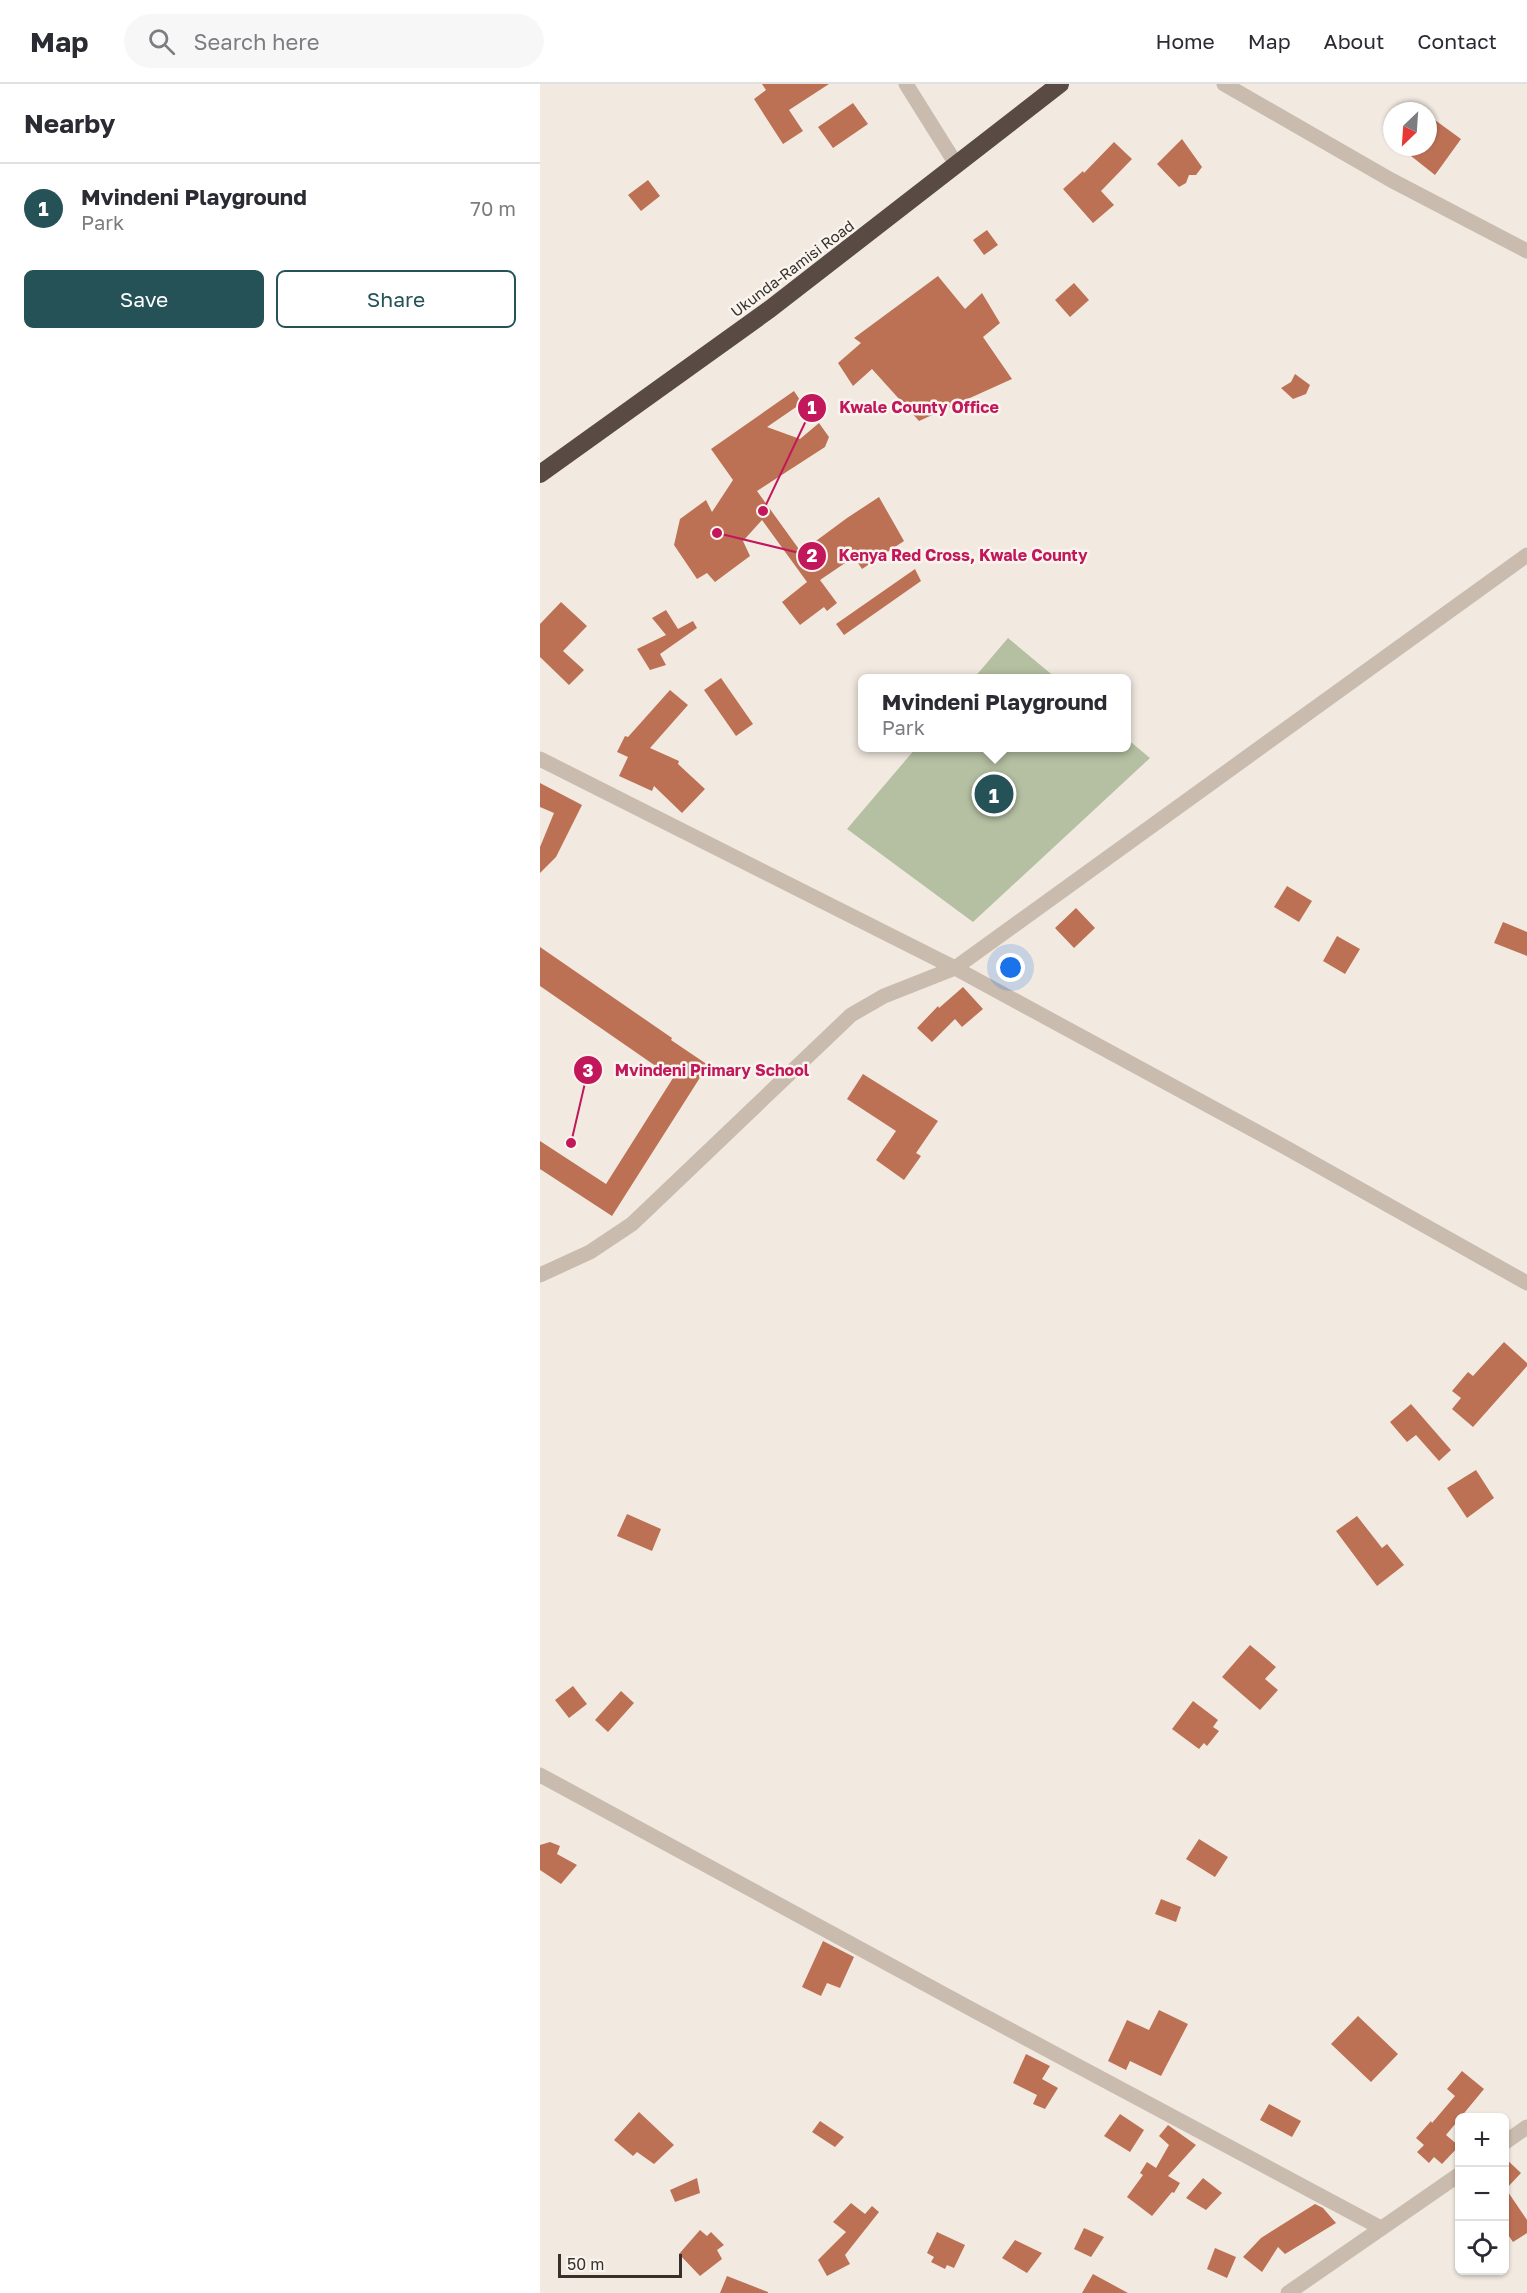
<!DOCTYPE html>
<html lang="en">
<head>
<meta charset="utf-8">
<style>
	body { margin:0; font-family:"Golos Text",sans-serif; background:#f7f7f7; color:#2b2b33 }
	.controls { position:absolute; right:18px; bottom:18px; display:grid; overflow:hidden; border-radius:9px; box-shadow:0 2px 4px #0004 }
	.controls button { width:54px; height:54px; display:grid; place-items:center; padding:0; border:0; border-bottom:2px solid #e1e1e2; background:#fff; color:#2b2b33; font:30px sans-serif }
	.compass { position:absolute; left:843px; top:18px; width:54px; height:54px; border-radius:50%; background:#fff; box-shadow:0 2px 4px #0004; rotate:205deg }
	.scale { position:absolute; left:18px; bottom:15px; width:124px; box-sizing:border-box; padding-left:6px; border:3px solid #38302b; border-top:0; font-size:16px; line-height:21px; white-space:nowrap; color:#38302b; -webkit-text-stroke:4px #f9f4ed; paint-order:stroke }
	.you { position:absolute; left:471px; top:884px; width:21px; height:21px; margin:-15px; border:4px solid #fff; border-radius:50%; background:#1a73e8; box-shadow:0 0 0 9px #1a73e833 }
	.badge { display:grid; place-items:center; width:39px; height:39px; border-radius:50%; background:#245257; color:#fff; font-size:20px; font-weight:700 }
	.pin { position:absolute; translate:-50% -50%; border:3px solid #fff; box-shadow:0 2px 6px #0006 }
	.popup { position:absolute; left:318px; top:590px; width:273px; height:78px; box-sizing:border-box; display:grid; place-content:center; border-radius:9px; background:#fff; filter:drop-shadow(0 2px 4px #0005); font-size:20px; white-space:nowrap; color:#7c7c81 }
	.popup b { font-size:22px; color:#2b2b33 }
	.popup::after { content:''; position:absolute; left:50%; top:100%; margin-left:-12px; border:12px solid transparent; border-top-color:#fff }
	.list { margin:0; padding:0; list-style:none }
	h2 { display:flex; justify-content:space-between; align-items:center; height:78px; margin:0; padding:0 24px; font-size:26px }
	h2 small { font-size:20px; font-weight:400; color:#7c7c81 }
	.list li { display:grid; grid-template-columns:39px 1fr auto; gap:18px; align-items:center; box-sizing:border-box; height:90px; padding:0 24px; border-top:2px solid #e1e1e2 }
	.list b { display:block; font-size:22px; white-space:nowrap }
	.list p { margin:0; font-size:20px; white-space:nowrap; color:#7c7c81 }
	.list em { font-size:20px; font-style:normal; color:#7c7c81 }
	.actions { display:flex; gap:12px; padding:18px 24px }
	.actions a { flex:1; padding:14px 0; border:2px solid #245257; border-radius:9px; text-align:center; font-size:21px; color:#245257 }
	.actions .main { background:#245257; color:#fff }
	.icon { flex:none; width:33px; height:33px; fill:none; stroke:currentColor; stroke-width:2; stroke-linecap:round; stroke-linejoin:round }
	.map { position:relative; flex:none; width:987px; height:2209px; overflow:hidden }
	header { display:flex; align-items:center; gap:36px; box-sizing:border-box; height:84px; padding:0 30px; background:#fff; border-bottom:2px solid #e1e1e2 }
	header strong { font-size:28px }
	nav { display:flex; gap:33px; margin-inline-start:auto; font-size:21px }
	.search { width:420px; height:54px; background:#f7f7f7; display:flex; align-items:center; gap:15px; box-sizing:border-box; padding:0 21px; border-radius:33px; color:#7c7c81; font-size:22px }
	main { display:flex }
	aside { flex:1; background:#fff }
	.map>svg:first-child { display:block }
</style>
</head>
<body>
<header>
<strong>Map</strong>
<div class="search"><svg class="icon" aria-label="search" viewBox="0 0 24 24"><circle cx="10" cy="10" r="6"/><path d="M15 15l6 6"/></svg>Search here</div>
<nav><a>Home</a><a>Map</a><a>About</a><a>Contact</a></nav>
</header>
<main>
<aside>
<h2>Nearby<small></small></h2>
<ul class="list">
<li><span class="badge">1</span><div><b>Mvindeni Playground</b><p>Park</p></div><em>70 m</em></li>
</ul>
<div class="actions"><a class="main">Save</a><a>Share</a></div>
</aside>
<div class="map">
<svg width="987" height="2209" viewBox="0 0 987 2209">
	<rect width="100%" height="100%" fill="#f2eae1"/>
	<path fill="#b5c0a2" d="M 468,554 L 516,594 L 434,594 Z
		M 586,654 L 610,674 L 433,838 L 307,745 L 376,664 L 586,664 Z"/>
	<path fill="#bd7154" d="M 222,0 L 289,0 L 249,26 L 263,47 L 243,60 L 214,15 L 226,6 Z
		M 313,19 L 328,40 L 293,64 L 278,43 Z
		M 888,31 L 921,55 L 895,91 L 871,72 L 876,63 L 888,63 Z
		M 642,55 L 662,83 L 656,91 L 649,91 L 646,99 L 639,103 L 617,80 Z
		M 574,58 L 592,75 L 561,107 L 574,121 L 553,139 L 523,105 L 543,87 L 544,89 Z
		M 108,96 L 120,112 L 101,127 L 88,111 Z
		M 447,146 L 458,161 L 444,171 L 433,156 Z
		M 398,192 L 425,225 L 442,209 L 460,239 L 443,253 L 472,295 L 379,337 L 332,285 L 313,302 L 298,279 L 321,259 L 314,254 Z
		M 534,199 L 549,216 L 530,233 L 515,216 Z
		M 755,290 L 770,301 L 766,310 L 753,315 L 741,304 L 751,298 Z
		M 254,307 L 262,319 L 227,343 L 260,355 L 279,339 L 289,353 L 285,363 L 217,407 L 261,468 L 307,434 L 339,413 L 364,457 L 322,485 L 314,473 L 280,496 L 297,519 L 287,527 L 284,523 L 260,541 L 242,518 L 267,498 L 222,436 L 203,457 L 210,472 L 175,498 L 167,489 L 157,495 L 134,461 L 140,435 L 166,416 L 172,428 L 193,396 L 171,365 Z
		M 375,485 L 381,497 L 304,551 L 296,540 Z
		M 21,518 L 47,542 L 23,567 L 44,586 L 29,601 L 0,573 L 0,540 Z
		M 126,526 L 138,545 L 153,537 L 157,544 L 120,570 L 126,581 L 110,586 L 97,565 L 126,551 L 112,534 Z
		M 181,594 L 213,640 L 196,652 L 164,606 Z
		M 130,606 L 148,621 L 110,664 L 139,677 L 138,680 L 165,705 L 142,729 L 114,702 L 112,707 L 79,692 L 88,673 L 77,668 L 85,652 L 88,653 Z
		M 0,699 L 42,721 L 16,773 L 0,789 L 0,763 L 14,729 L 0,723 Z
		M 747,802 L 772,817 L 759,838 L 734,823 Z
		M 536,824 L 555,844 L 534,864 L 515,844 Z
		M 963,838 L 987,848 L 987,872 L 954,859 Z
		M 797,852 L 820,865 L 805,890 L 783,877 Z
		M 0,863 L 132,954 L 131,956 L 168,981 L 72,1132 L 0,1085 L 0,1057 L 66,1100 L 133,994 L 0,902 Z
		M 423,903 L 443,925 L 422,943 L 415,935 L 392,958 L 377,944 L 398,922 L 399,924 Z
		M 323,990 L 398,1037 L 376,1069 L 381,1072 L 364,1096 L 336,1076 L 356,1047 L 307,1015 Z
		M 964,1258 L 987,1279 L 987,1282 L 933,1343 L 912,1325 L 921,1314 L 912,1307 L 928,1288 L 933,1292 Z
		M 871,1320 L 911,1366 L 899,1377 L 876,1351 L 867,1358 L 850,1338 Z
		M 936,1386 L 954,1414 L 927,1434 L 907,1404 Z
		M 87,1430 L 121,1445 L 112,1467 L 77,1452 Z
		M 817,1432 L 842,1464 L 847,1460 L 864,1481 L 837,1502 L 796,1447 Z
		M 710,1561 L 736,1583 L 725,1595 L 738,1606 L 720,1626 L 682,1593 Z
		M 33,1602 L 47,1620 L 29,1634 L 15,1616 Z
		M 81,1607 L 94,1619 L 68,1648 L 55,1636 Z
		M 653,1617 L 678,1636 L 673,1643 L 679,1647 L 667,1662 L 664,1659 L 659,1665 L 632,1645 Z
		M 659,1755 L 688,1773 L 675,1793 L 646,1775 Z
		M 10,1758 L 20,1762 L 17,1770 L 37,1781 L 21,1800 L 0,1786 L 0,1761 Z
		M 621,1815 L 641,1823 L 636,1838 L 615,1830 Z
		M 283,1857 L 314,1873 L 300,1904 L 287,1899 L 281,1912 L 262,1903 Z
		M 619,1926 L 648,1940 L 621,1992 L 590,1977 L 586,1986 L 568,1977 L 587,1936 L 609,1946 Z
		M 818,1932 L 858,1970 L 831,1998 L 791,1960 Z
		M 486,1970 L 510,1982 L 502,1995 L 518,2004 L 505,2025 L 493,2020 L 497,2011 L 473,1999 Z
		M 922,1987 L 944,2005 L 906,2051 L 919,2062 L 902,2080 L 894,2073 L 889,2079 L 877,2068 L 884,2061 L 876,2054 L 891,2037 L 892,2039 L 915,2012 L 907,2005 Z
		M 729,2020 L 761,2037 L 752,2053 L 720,2036 Z
		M 99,2028 L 134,2061 L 114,2080 L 97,2068 L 93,2072 L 74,2056 Z
		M 580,2030 L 604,2046 L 590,2068 L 564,2052 Z
		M 280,2037 L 304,2053 L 295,2063 L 272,2048 Z
		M 628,2041 L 656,2061 L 628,2092 L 640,2099 L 634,2109 L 632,2108 L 612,2132 L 587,2113 L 603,2091 L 600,2089 L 607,2078 L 616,2084 L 629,2061 L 619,2052 Z
		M 964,2073 L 981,2089 L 966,2105 L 987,2136 L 987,2149 L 973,2158 L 964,2145 Z
		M 157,2094 L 160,2109 L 135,2118 L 130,2106 Z
		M 663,2094 L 682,2109 L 666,2126 L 646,2114 Z
		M 311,2119 L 325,2130 L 332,2122 L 339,2128 L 305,2171 L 310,2180 L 287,2192 L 278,2176 L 306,2148 L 293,2138 Z
		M 775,2120 L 783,2124 L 796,2139 L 745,2170 L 738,2163 L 722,2188 L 703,2173 L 721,2154 Z
		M 544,2144 L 564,2153 L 551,2173 L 534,2165 Z
		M 160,2146 L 167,2152 L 171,2148 L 184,2161 L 177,2166 L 182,2175 L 160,2192 L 139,2170 Z
		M 397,2148 L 425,2161 L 414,2184 L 407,2181 L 405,2185 L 391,2178 L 394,2173 L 387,2169 Z
		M 475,2156 L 502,2169 L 487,2189 L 462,2174 Z
		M 675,2164 L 696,2173 L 687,2194 L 667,2185 Z
		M 553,2190 L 588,2209 L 542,2209 Z
		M 187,2192 L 228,2208 L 228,2209 L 180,2209 Z"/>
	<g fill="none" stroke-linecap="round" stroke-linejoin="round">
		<path stroke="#c9bbad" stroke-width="15" d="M 366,0 L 416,80
			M 684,0 L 851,96 L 987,167
			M 0,675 L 415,884 L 743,1062 L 987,1199
			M 0,1191 L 50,1168 L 92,1140 L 311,931 L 344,912 L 415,884 L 987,471
			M 0,1691 L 433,1926 L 841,2144
			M 964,2059 L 987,2043
			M 748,2209 L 920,2090"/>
		<path stroke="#594b43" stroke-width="18" d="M 0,390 L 230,225 L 520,0"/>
	</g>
	<g text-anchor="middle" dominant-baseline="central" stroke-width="5" stroke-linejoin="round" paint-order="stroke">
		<g font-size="15" fill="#38302b" stroke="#f9f4ed">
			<text transform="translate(252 184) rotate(-37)">Ukunda-Ramisi Road</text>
		</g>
	</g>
	<path fill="none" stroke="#c2185b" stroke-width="2" d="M223 427L272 324M177 449L272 472M31 1059L48 986"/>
	<g fill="#c2185b" stroke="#f9f4ed" stroke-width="2">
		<circle cx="223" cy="427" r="6"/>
		<circle cx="177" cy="449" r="6"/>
		<circle cx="31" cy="1059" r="6"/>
		<circle cx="272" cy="324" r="15"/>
		<circle cx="272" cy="472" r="15"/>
		<circle cx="48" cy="986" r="15"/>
	</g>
	<g font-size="18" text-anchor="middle" font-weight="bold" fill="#fff">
		<text x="272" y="330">1</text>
		<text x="272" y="478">2</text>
		<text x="48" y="993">3</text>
	</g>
	<g font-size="16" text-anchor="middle" font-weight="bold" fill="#c2185b" stroke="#f9f4ed" stroke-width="5" stroke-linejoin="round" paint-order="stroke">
		<text x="379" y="329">Kwale County Office</text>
		<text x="423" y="477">Kenya Red Cross, Kwale County</text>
		<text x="172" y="992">Mvindeni Primary School</text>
	</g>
</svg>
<div class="controls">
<button>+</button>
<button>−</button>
<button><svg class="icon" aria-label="locate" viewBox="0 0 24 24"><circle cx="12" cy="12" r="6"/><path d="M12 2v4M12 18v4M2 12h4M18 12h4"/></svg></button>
</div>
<svg class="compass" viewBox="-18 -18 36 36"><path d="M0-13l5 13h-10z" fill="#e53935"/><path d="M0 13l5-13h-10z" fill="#7c7c81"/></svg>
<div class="scale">50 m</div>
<div class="you"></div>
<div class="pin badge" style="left:454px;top:710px">1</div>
<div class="popup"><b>Mvindeni Playground</b>Park</div>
</div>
</main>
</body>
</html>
